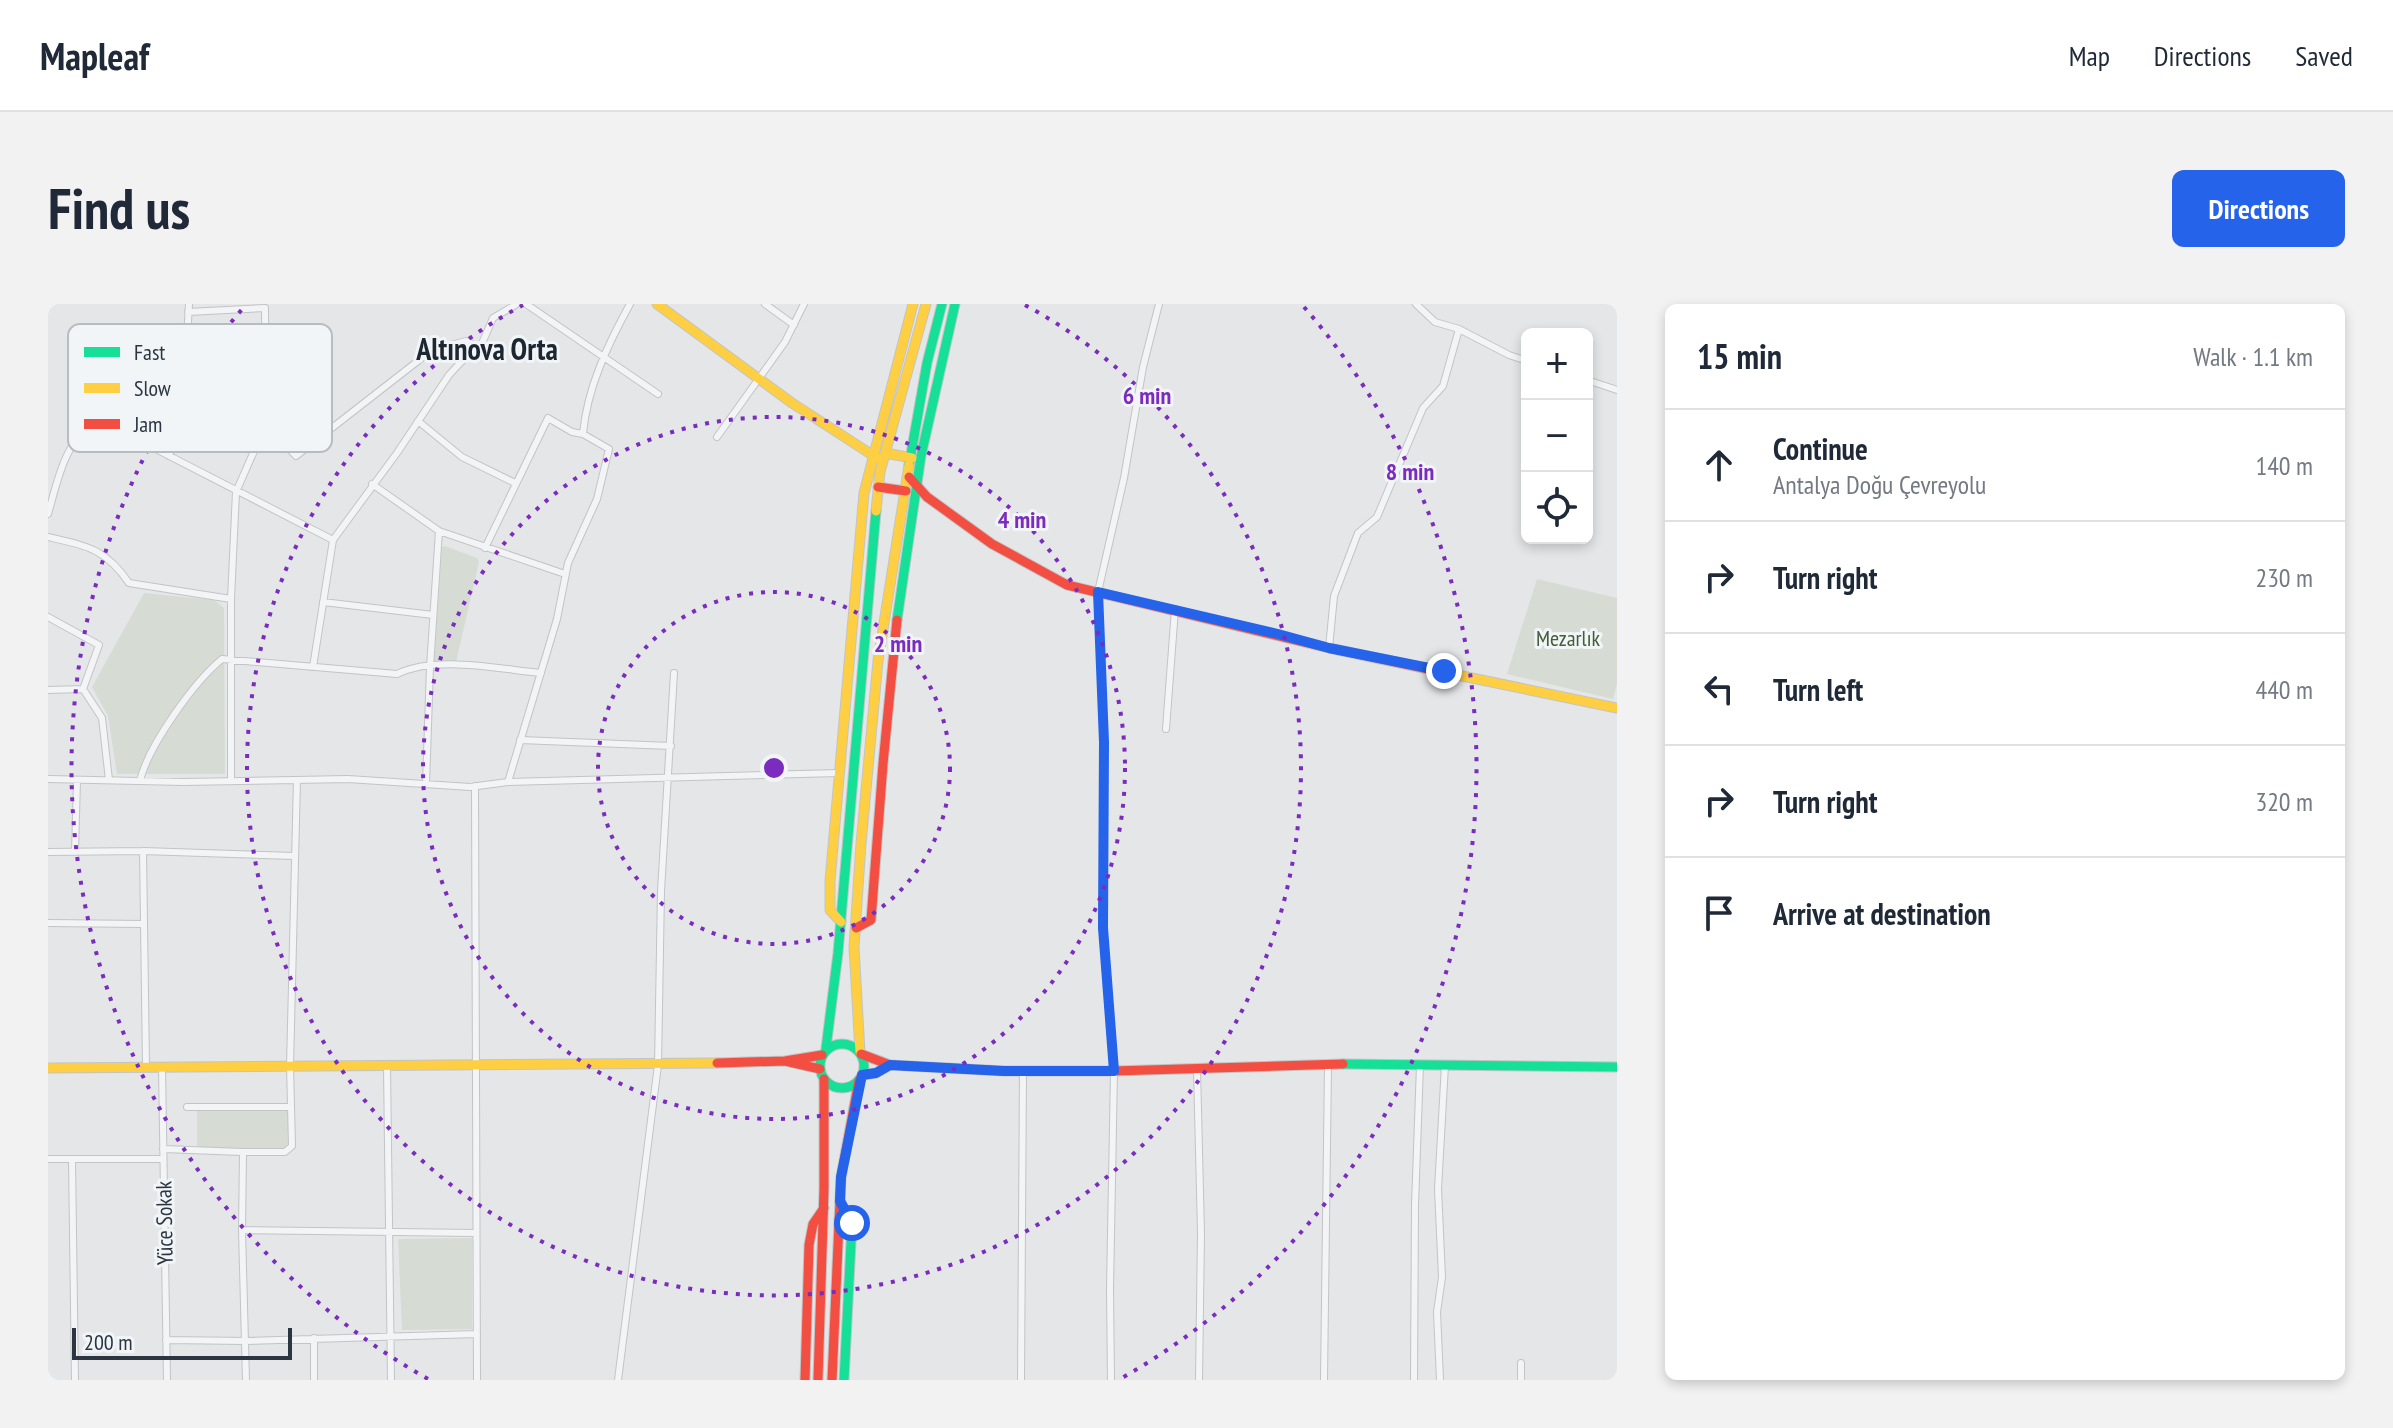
<!DOCTYPE html>
<html lang="en">
<head>
<meta charset="utf-8">
<style>
	body { margin:0; font-family:"PT Sans Narrow",sans-serif; background:#f2f2f3; color:#1f2937 }
	.controls { position:absolute; right:24px; top:24px; display:grid; overflow:hidden; border-radius:12px; box-shadow:0 4px 12px #0003 }
	.controls button { width:72px; height:72px; display:grid; place-items:center; padding:0; border:0; border-bottom:2px solid #e0e1e3; background:#fff; color:#1f2937; font:40px sans-serif }
	.scale { position:absolute; left:24px; bottom:20px; width:220px; box-sizing:border-box; padding-left:8px; border:4px solid #2b3642; border-top:0; font-size:22px; line-height:28px; white-space:nowrap; color:#2b3642; -webkit-text-stroke:6px #f2f5f7; paint-order:stroke }
	.stop { position:absolute; width:24px; height:24px; margin:-18px; border:6px solid #2563eb; border-radius:50%; background:#fff }
	.stop.end { background:#2563eb; border-color:#fff; box-shadow:0 2px 8px #0008 }
	.list { margin:0; padding:0; list-style:none }
	h2 { display:flex; justify-content:space-between; align-items:center; height:104px; margin:0; padding:0 32px; font-size:34px }
	h2 small { font-size:26px; font-weight:400; color:#747a83 }
	.list li { display:grid; grid-template-columns:52px 1fr auto; gap:24px; align-items:center; box-sizing:border-box; height:112px; padding:0 32px; border-top:2px solid #e0e1e3 }
	.list b { display:block; font-size:30px; white-space:nowrap }
	.list p { margin:0; font-size:26px; white-space:nowrap; color:#747a83 }
	.list em { font-size:26px; font-style:normal; color:#747a83 }
	.icon { flex:none; width:44px; height:44px; fill:none; stroke:currentColor; stroke-width:2; stroke-linecap:round; stroke-linejoin:round }
	.map { position:relative; flex:none; width:1569px; height:1076px; overflow:hidden; border-radius:12px }
	header { display:flex; align-items:center; gap:48px; box-sizing:border-box; height:112px; padding:0 40px; background:#fff; border-bottom:2px solid #e0e1e3 }
	header strong { font-size:38px }
	nav { display:flex; gap:44px; margin-inline-start:auto; font-size:28px }
	.intro { display:flex; align-items:center; justify-content:space-between; box-sizing:border-box; height:192px; padding:0 48px }
	h1 { margin:0; font-size:56px }
	.button { padding:20px 36px; border-radius:12px; background:#2563eb; color:#fff; font-size:28px; font-weight:700 }
	main { display:flex; gap:48px; padding:0 48px }
	aside { flex:1; background:#fff; border-radius:12px; box-shadow:0 4px 12px #0003 }
	.map>svg:first-child { display:block }
</style>
</head>
<body>
<header>
<strong>Mapleaf</strong>
<nav><a>Map</a><a>Directions</a><a>Saved</a></nav>
</header>
<div class="intro"><h1>Find us</h1><a class="button">Directions</a></div>
<main>
<div class="map">
<svg width="1569" height="1076" viewBox="0 0 1569 1076">
	<rect width="100%" height="100%" fill="#e4e6e8"/>
	<path fill="#d6dcd4" d="M 397,242 L 429,254 L 431,258 L 408,358 L 389,360 L 386,357 L 394,243 Z
		M 1489,275 L 1569,294 L 1569,379 L 1565,395 L 1459,370 Z
		M 96,289 L 166,296 L 176,304 L 177,470 L 69,470 L 60,412 L 44,383 Z
		M 149,807 L 239,807 L 241,809 L 241,842 L 239,845 L 149,844 Z
		M 424,934 L 424,1025 L 354,1026 L 350,935 Z"/>
	<g fill="none" stroke-linecap="round" stroke-linejoin="round">
		<g stroke="#c2c4c6" stroke-width="8">
			<path id="street" d="M 478,0 L 610,90
				M 717,0 L 746,21
				M 1368,0 L 1387,18 L 1411,25 L 1461,51 L 1479,57
				M 140,8 L 217,4 L 218,120 L 188,188 L 183,295
				M 1539,76 L 1569,86
				M 370,117 L 414,153 L 467,179
				M 218,120 L 248,152 L 384,46 L 418,37 L 432,44
				M 669,133 L 737,38 L 756,0
				M 121,152 C 137,105 138,49 141,0
				M 324,180 L 391,227 L 517,270
				M 0,210 C 7,187 18,130 44,126 L 106,144 L 285,236
				M 0,233 C 39,242 57,244 81,279 L 183,295 L 183,477
				M 437,244 L 500,114 L 524,128 L 535,130
				M 275,298 L 385,311
				M 0,313 L 51,341 L 35,385
				M 1281,344 L 1286,292 L 1310,229 L 1329,213 L 1375,104 L 1395,82 L 1411,25
				M 265,363 L 285,236 L 349,149 L 401,71 L 413,58 L 432,44 L 445,14 L 469,0
				M 0,386 L 35,385 L 54,414 L 61,476
				M 1118,425 L 1127,305
				M 472,436 L 623,442
				M 0,475 L 135,478 L 300,475 L 422,483 L 460,478 L 509,315 L 520,259 L 549,195 L 561,145 L 535,130 C 539,84 560,40 582,0
				M 92,477 C 100,442 146,378 174,355 L 349,370 C 388,351 450,365 493,369
				M 460,478 L 791,469
				M 378,480 L 382,363 L 391,227
				M 427,482 L 429,1076
				M 95,547 L 98,762
				M 0,548 L 95,547 L 247,552
				M 27,548 L 29,476
				M 0,619 L 96,620
				M 114,762 L 119,1076
				M 339,762 L 343,1076
				M 1149,765 L 1153,929 L 1151,1076
				M 139,803 L 243,803
				M 115,845 L 195,848 L 194,926 L 198,1076
				M 195,848 L 237,848 L 244,842 L 242,762 L 249,476
				M 0,855 L 115,855
				M 24,855 L 27,1076
				M 194,926 L 428,929
				M 118,1036 L 198,1037 L 429,1030
				M 1473,1059 L 1473,1076
				M 266,1076 L 266,1034
				M 570,1076 L 610,761 L 613,587 L 626,369
				M 973,1076 L 975,767
				M 1063,1076 L 1062,985 L 1066,767 L 1055,624 L 1056,438 L 1050,288 L 1076,174 L 1095,63 L 1111,0
				M 1276,1076 L 1280,761
				M 1366,1076 L 1367,901 L 1372,761
				M 1392,1076 L 1389,1008 L 1394,973 L 1390,885 L 1397,761"/>
		</g>
		<g stroke="#c2c4c6" stroke-width="11">
			<path id="fast" d="M 861,161 L 879,59 L 894,0
				M 849,316 L 873,152 L 907,0
				M772 762a22 22 0 1 1 44 0a22 22 0 1 1-44 0Z
				M 778,744 L 790,649 L 828,207
				M 1295,760 L 1569,763
				M 814,771 L 828,769 L 842,761
				M 792,897 L 804,919 L 796,1076"/>
		</g>
		<g stroke="#c2c4c6" stroke-width="11">
			<path id="slow" d="M 609,0 L 744,99 L 829,154
				M 837,149 L 864,154
				M 828,207 L 832,168 L 878,0
				M 1380,365 L 1569,404
				M 793,618 L 782,606 L 782,577 L 816,189 L 865,0
				M 812,748 L 806,643 L 813,540 L 830,357 L 861,161
				M 0,764 L 669,759"/>
		</g>
		<g stroke="#c2c4c6" stroke-width="11">
			<path id="jam" d="M 861,173 L 879,193 L 944,240 L 1019,281 L 1281,344 L 1380,365
				M 830,183 L 858,187
				M 808,624 L 823,616 L 835,460 L 849,316
				M 813,750 L 842,761 L 956,767 L 1066,767 L 1295,760
				M 737,757 L 772,765
				M 669,759 L 737,757 L 774,751
				M 757,1076 L 761,941 L 765,920 L 776,904
				M 770,1076 L 776,885 L 776,775
				M 784,1076 L 793,873 L 811,776"/>
		</g>
		<use href="#street" stroke="#f3f4f5" stroke-width="6"/>
		<use href="#fast" stroke="#16e098" stroke-width="9"/>
		<use href="#slow" stroke="#ffcf43" stroke-width="9"/>
		<use href="#jam" stroke="#f24e42" stroke-width="9"/>
	</g>
	<g fill="none" stroke-linecap="round" stroke-linejoin="round">
		<path stroke="#2563eb" stroke-width="10" d="M 804,919 L 792,897 L 793,873 L 814,771 L 828,769 L 842,761 L 956,767 L 1066,767 L 1055,624 L 1056,438 L 1050,288 L 1230,330 L 1281,344 L 1396,367"/>
	</g>
	<g fill="none" stroke="#7b2cbf" stroke-width="4" stroke-dasharray="4 8">
		<circle cx="726" cy="464" r="176"/>
		<circle cx="726" cy="464" r="351"/>
		<path d="M977 1A527 527 0 1 1 475 1"/>
		<path d="M380 1075A702 702 0 0 1 196 3M1256 3A702 702 0 0 1 1072 1075"/>
	</g>
	<g text-anchor="middle" dominant-baseline="central" stroke-width="6" stroke-linejoin="round" paint-order="stroke">
		<g font-size="22" fill="#445d38" stroke="#f2f5f7">
			<text x="1520" y="334">Mezarlık</text>
		</g>
		<g font-size="22" fill="#2b3642" stroke="#f2f5f7">
			<text transform="translate(116 919) rotate(-91)">Yüce Sokak</text>
		</g>
		<g font-size="30" font-weight="bold" fill="#1d2732" stroke="#f2f5f7">
			<text x="439" y="44">Altınova Orta</text>
		</g>
	</g>
	<rect x="20" y="20" width="264" height="128" rx="12" fill="#f2f5f7" stroke="#b6bcc1" stroke-width="2"/>
	<rect x="36" y="43" width="36" height="10" fill="#16e098"/>
	<rect x="36" y="79" width="36" height="10" fill="#ffcf43"/>
	<rect x="36" y="115" width="36" height="10" fill="#f24e42"/>
	<g font-size="22" fill="#2b3642">
		<text x="86" y="56">Fast</text>
		<text x="86" y="92">Slow</text>
		<text x="86" y="128">Jam</text>
	</g>
	<circle cx="726" cy="464" r="12" fill="#7b2cbf" stroke="#f2f5f7" stroke-width="4"/>
	<g font-size="24" text-anchor="middle" font-weight="bold" fill="#7b2cbf" stroke="#f2f5f7" stroke-width="6" stroke-linejoin="round" paint-order="stroke">
		<text x="1099" y="100">6 min</text>
		<text x="1362" y="176">8 min</text>
		<text x="974" y="224">4 min</text>
		<text x="850" y="348">2 min</text>
	</g>
</svg>
<div class="controls">
<button>+</button>
<button>−</button>
<button><svg class="icon" aria-label="locate" viewBox="0 0 24 24"><circle cx="12" cy="12" r="6"/><path d="M12 2v4M12 18v4M2 12h4M18 12h4"/></svg></button>
</div>
<div class="scale">200 m</div>
<div class="stop" style="left:804px;top:919px"></div>
<div class="stop end" style="left:1396px;top:367px"></div>
</div>
<aside>
<h2>15 min<small>Walk · 1.1 km</small></h2>
<ul class="list">
<li><svg class="icon" aria-label="ahead" viewBox="0 0 24 24"><path d="M12 20V5M6 11l6-6 6 6"/></svg><div><b>Continue</b><p>Antalya Doğu Çevreyolu</p></div><em>140 m</em></li>
<li><svg class="icon" aria-label="right" viewBox="0 0 24 24"><path d="M7 20v-9h11M14 6l5 5-5 5"/></svg><div><b>Turn right</b></div><em>230 m</em></li>
<li><svg class="icon" aria-label="left" viewBox="0 0 24 24"><path d="M17 20v-9H6M10 6l-5 5 5 5"/></svg><div><b>Turn left</b></div><em>440 m</em></li>
<li><svg class="icon" aria-label="right" viewBox="0 0 24 24"><path d="M7 20v-9h11M14 6l5 5-5 5"/></svg><div><b>Turn right</b></div><em>320 m</em></li>
<li><svg class="icon" aria-label="arrive" viewBox="0 0 24 24"><path d="M6 21V4h12l-3 4 3 4H6"/></svg><div><b>Arrive at destination</b></div></li>
</ul>
</aside>
</main>
</body>
</html>
